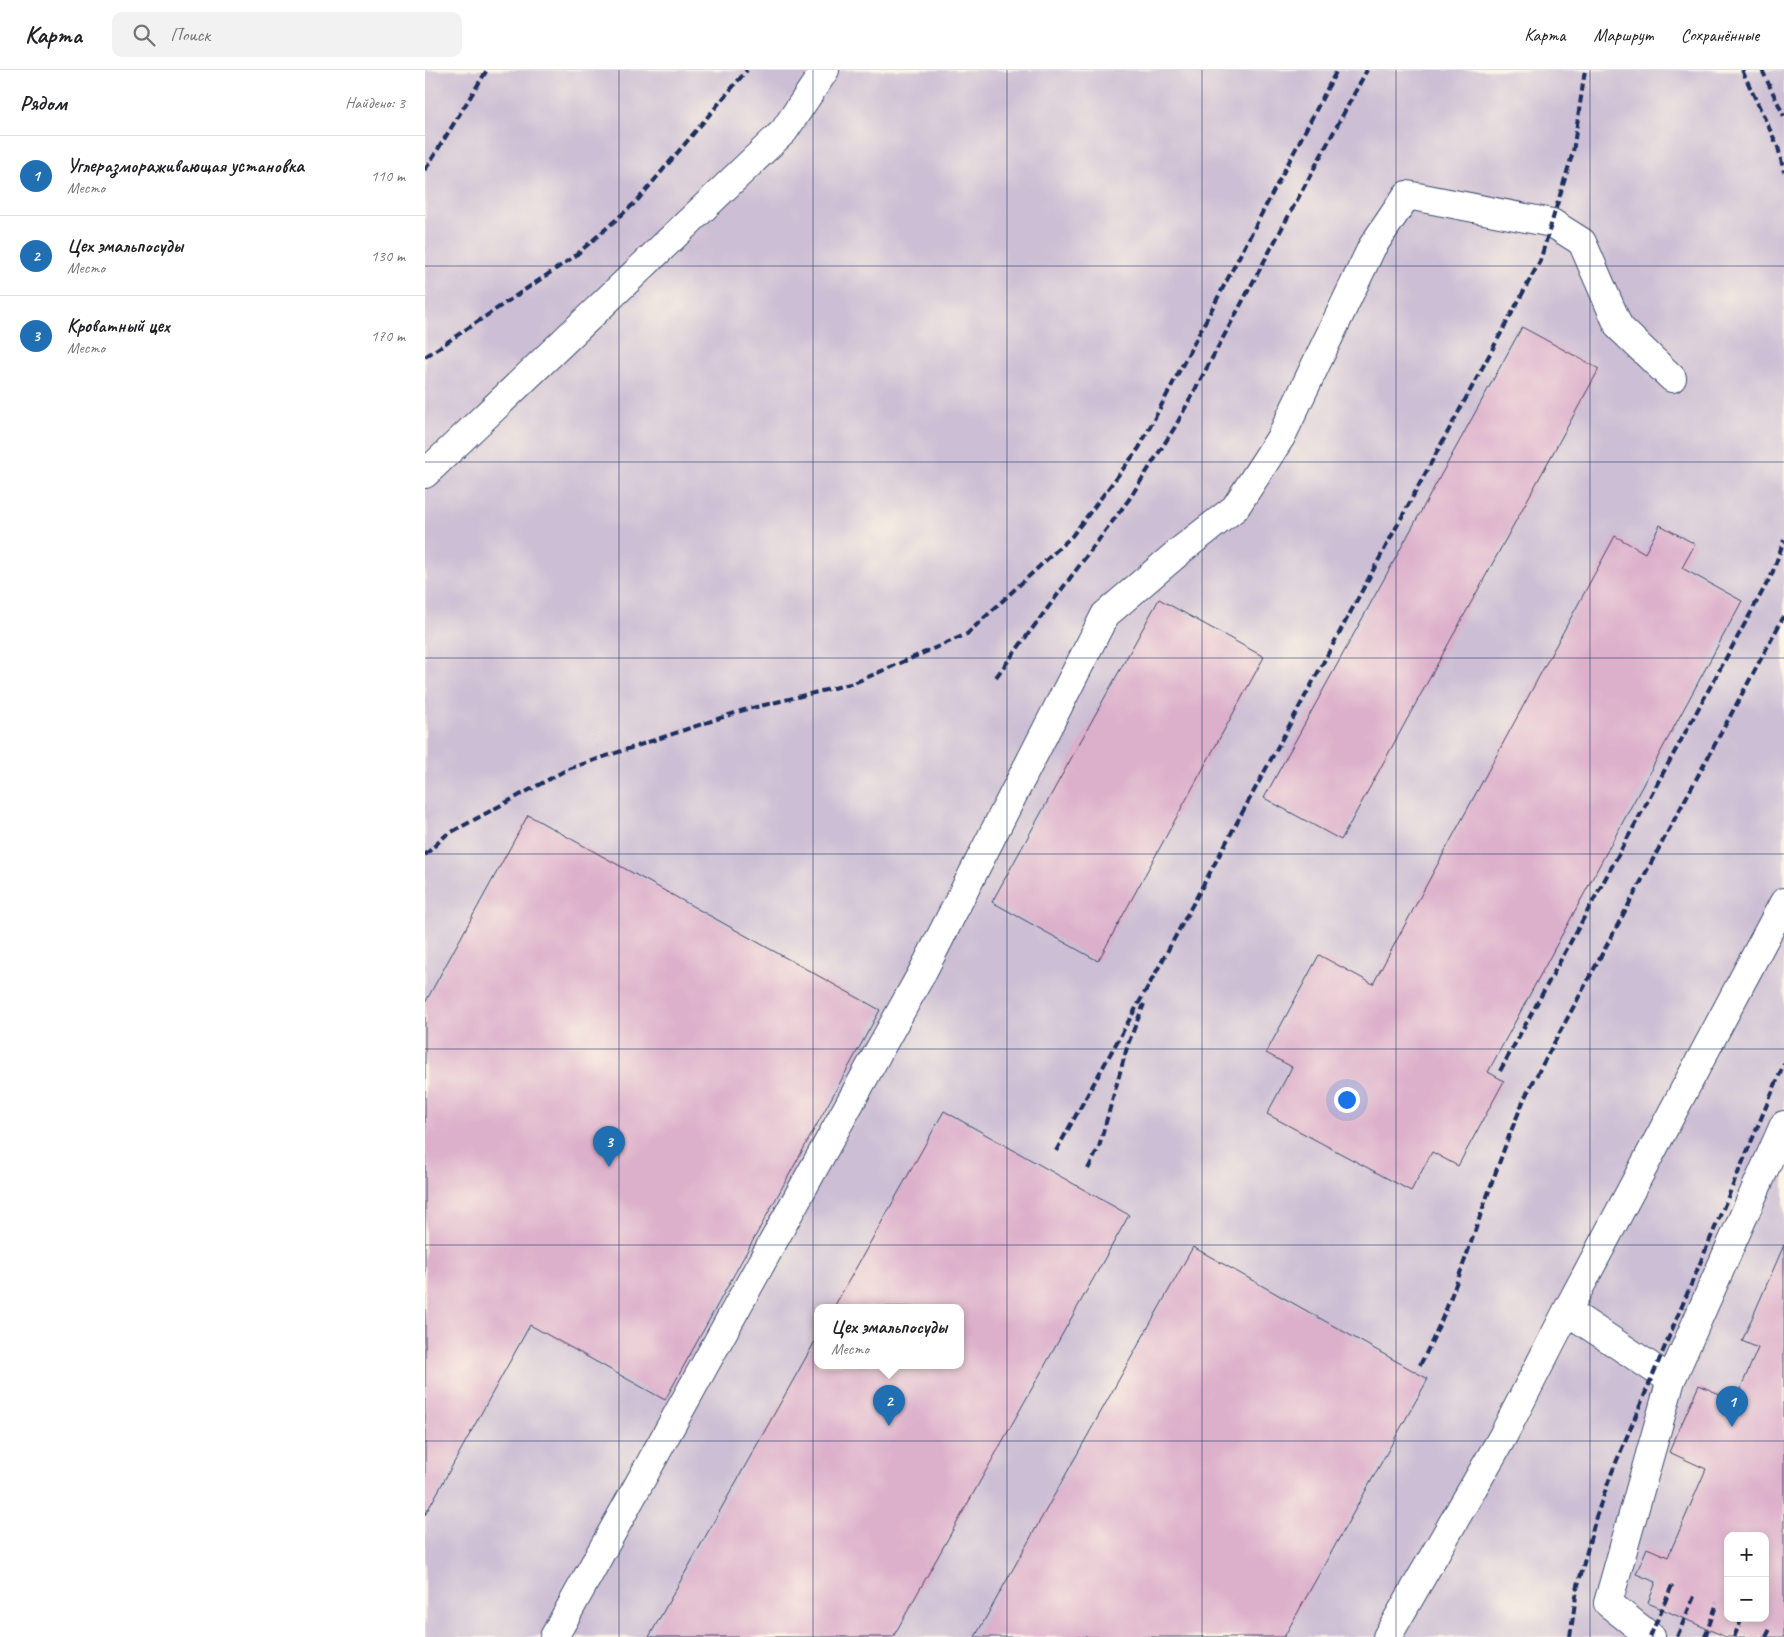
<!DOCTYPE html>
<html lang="ru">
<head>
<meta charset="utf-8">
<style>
	body { margin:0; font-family:Caveat,sans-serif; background:#f2f2f2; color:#202124 }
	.controls { position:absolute; right:15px; bottom:15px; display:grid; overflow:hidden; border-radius:10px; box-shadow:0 2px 8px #0003 }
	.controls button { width:45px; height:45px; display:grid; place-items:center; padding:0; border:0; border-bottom:1px solid #e0e0e0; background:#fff; color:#202124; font:25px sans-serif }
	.you { position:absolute; left:921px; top:1029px; width:18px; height:18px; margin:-12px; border:4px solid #fff; border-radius:50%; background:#1a73e8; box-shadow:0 0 0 8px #1a73e833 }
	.badge { display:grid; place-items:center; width:32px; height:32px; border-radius:50%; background:#1f6fb2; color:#fff; font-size:16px; font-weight:700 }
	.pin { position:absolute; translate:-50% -41px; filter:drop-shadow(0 1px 2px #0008) }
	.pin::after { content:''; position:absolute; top:26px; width:18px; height:15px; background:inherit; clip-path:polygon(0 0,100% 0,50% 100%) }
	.popup { position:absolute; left:389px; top:1234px; width:150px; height:65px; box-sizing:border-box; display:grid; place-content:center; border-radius:10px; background:#fff; filter:drop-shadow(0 1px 4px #0005); font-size:16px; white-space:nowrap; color:#757577 }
	.popup b { font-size:19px; color:#202124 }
	.popup::after { content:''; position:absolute; left:50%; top:100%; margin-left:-10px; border:10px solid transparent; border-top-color:#fff }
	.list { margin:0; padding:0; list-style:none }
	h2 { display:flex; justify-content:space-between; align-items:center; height:65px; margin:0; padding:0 20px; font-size:21px }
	h2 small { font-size:16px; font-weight:400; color:#757577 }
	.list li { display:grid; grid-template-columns:32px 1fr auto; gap:15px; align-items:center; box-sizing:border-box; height:80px; padding:0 20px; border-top:1px solid #e0e0e0 }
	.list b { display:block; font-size:19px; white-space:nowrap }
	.list p { margin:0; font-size:16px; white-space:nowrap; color:#757577 }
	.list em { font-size:16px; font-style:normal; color:#757577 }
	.icon { flex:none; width:28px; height:28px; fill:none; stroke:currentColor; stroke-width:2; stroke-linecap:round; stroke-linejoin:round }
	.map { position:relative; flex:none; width:1359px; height:1567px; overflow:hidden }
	header { display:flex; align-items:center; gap:30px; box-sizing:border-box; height:70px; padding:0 25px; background:#fff; border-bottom:1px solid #e0e0e0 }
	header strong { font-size:24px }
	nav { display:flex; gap:28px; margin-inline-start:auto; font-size:18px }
	.search { width:350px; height:45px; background:#f2f2f2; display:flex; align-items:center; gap:12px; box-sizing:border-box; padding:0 18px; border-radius:10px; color:#757577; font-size:19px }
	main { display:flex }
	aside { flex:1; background:#fff }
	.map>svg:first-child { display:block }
</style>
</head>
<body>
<header>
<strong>Карта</strong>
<div class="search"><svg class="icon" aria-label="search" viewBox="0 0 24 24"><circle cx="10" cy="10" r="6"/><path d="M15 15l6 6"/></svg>Поиск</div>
<nav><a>Карта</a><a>Маршрут</a><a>Сохранённые</a></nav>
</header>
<main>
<aside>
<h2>Рядом<small>Найдено: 3</small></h2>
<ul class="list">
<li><span class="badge">1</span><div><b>Углеразмораживающая установка</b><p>Место</p></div><em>110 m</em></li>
<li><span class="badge">2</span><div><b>Цех эмальпосуды</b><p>Место</p></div><em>130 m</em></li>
<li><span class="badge">3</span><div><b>Кроватный цех</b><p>Место</p></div><em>170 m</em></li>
</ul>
</aside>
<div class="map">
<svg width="1359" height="1567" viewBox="0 0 1359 1567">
	<rect width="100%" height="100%" fill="#fcf5e5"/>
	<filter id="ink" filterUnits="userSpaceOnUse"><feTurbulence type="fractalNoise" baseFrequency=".02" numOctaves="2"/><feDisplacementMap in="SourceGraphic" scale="10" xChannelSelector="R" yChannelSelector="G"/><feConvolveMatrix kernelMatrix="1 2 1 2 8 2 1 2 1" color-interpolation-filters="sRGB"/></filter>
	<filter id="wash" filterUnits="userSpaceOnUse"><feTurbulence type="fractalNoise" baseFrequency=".0096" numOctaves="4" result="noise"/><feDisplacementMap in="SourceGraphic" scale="20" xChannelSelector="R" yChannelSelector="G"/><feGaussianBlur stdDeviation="1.12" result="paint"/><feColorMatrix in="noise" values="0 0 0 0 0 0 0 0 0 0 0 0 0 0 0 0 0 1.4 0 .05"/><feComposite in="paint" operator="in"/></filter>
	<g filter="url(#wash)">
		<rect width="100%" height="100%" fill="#f6e6cd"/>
		<path fill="#ccbed4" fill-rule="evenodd" d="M 0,0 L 1359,0 L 1359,1567 L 0,1567 ZM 393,1237 L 535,1237 L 535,1295 L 393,1295 ZM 1303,1466 L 1340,1466 L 1340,1548 L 1303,1548 Z"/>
		<g id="blocks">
			<path fill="#dcafcb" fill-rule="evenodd" d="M 1097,257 L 1174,299 L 916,770 L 839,728 Z
				M 1235,455 L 1270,474 L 1257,498 L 1317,531 L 1063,1002 L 1079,1011 L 1033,1096 L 1007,1082 L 986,1121 L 842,1044 L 867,997 L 841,983 L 894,885 L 948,914 L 1190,466 L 1220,483 Z
				M 734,529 L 839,587 L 673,891 L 567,832 Z
				M 103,745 L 455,940 L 240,1330 L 105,1255 L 0,1445 L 0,933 Z
				M 519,1041 L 704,1145 L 468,1567 L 224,1567 L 393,1266 L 393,1295 L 535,1295 L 535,1237 L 409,1237 Z
				M 1359,1175 L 1359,1567 L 1301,1567 L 1223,1533 L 1231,1512 L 1211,1504 L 1222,1478 L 1243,1487 L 1281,1399 L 1244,1382 L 1274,1315 L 1310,1331 L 1333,1278 L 1317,1271 ZM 1303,1466 L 1340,1466 L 1340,1548 L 1303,1548 Z
				M 768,1177 L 1003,1309 L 859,1567 L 550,1567 Z"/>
		</g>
	</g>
	<g filter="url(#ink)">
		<use href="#blocks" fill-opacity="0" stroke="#3c4a6f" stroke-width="1"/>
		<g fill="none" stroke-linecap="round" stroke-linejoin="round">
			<g stroke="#3c4a6f" stroke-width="30">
				<path id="minor" d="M 0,404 L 359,61 L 400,0
					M 1142,1241 L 1246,1310 L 1183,1533 L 1226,1567
					M 1246,1310 L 1359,1055
					M 129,1567 L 497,903 L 680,545 L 756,480 L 810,438 L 856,367 L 947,177 L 982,125 L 1127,153 L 1157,172 L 1194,257 L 1247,308
					M 962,1567 L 1078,1366 L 1142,1241 L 1359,832"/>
			</g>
			<use href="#minor" stroke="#fff" stroke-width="28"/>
			<path stroke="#1b2f5e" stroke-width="4" stroke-dasharray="8 4" stroke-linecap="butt" d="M 1317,0 L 1353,77 L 1359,102
				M 1337,0 L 1359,46
				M 0,100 L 62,0
				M 0,287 L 150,186 L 211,132 L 322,0
				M 571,607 L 705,428 L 750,357 L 942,0
				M 0,785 L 21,765 L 143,699 L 319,640 L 429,613 L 542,564 L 647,466 L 714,378 L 912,0
				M 1075,1001 L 1347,504 L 1359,470
				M 631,1081 L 735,895 L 1115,191 L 1148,82 L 1160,0
				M 663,1099 L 674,1077 L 703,974 L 719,934
				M 995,1295 C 1031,1227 1049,1159 1076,1088 C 1083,1067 1092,1047 1100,1027 L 1359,546
				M 1145,1567 L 1152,1519 L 1171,1447 L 1187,1402 L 1359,994
				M 1225,1567 L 1248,1513
				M 1252,1567 L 1270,1524
				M 1280,1567 L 1292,1533
				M 1309,1567 L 1317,1548
				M 1341,1567 L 1346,1557"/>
		</g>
	</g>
	<path fill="none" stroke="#1b2f5e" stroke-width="1" stroke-opacity="0.55" d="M 194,0 L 194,1567M 388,0 L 388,1567M 582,0 L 582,1567M 777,0 L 777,1567M 971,0 L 971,1567M 1165,0 L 1165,1567M 0,196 L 1359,196M 0,392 L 1359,392M 0,588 L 1359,588M 0,784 L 1359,784M 0,979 L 1359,979M 0,1175 L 1359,1175M 0,1371 L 1359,1371"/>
</svg>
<div class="controls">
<button>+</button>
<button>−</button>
</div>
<div class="you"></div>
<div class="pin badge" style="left:1307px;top:1357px">1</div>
<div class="pin badge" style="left:464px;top:1356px">2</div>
<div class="popup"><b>Цех эмальпосуды</b>Место</div>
<div class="pin badge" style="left:184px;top:1097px">3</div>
</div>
</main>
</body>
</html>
